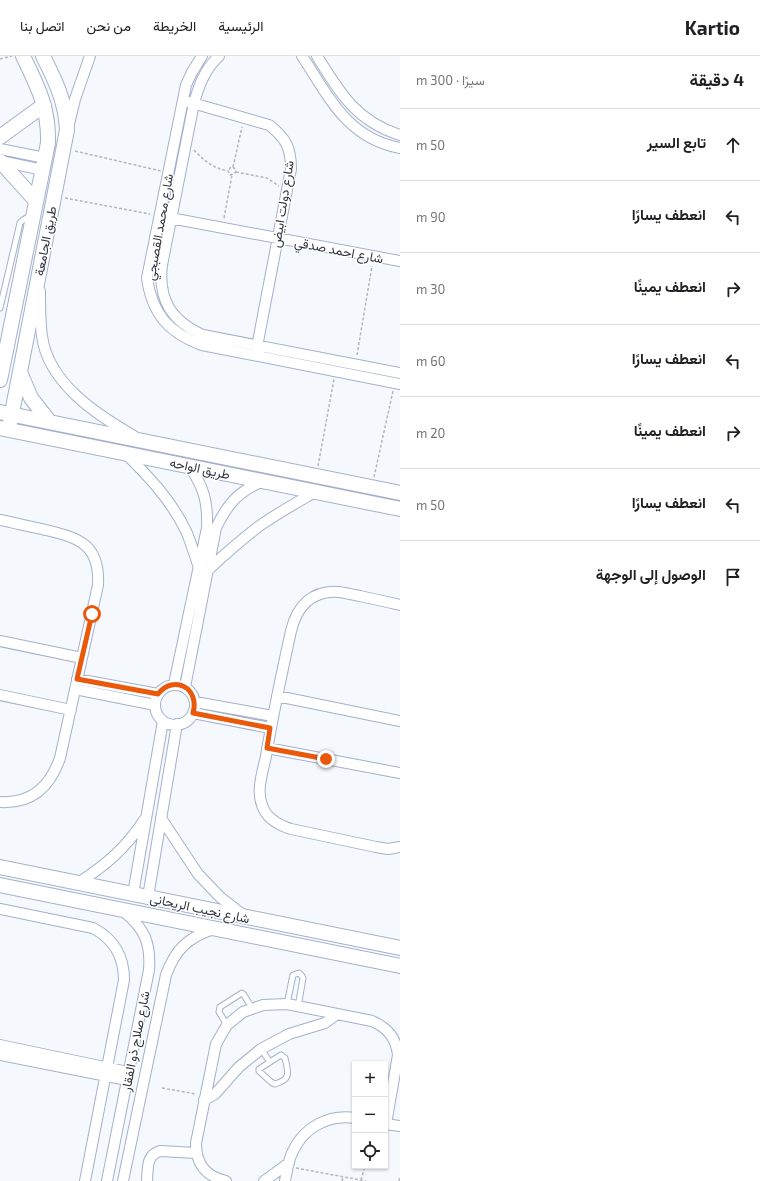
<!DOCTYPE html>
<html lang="ar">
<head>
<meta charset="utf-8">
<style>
	body { margin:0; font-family:"Exo 2",Vazirmatn,sans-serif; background:#f2f2f2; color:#202124; direction:rtl }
	.controls { position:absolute; right:12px; bottom:12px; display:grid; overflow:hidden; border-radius:0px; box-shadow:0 1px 3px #0004 }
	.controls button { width:36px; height:36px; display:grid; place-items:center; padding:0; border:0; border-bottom:1px solid #e0e0e0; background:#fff; color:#202124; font:20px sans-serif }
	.stop { position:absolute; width:12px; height:12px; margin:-9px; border:3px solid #ea580c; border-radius:50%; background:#fff }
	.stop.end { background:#ea580c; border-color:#fff; box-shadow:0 1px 4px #0008 }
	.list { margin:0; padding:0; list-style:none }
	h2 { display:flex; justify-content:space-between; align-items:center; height:52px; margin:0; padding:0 16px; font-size:17px }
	h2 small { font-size:13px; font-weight:400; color:#757577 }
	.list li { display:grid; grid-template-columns:26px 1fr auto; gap:12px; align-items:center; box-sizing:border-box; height:72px; padding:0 16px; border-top:1px solid #e0e0e0 }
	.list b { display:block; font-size:15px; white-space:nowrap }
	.list em { font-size:13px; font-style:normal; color:#757577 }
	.icon { flex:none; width:22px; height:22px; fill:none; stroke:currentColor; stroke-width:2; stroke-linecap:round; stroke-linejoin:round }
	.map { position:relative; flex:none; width:400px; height:1125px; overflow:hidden; direction:ltr }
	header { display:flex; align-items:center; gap:24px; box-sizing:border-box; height:56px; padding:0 20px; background:#fff; border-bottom:1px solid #e0e0e0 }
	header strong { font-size:19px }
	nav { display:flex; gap:22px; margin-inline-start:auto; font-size:14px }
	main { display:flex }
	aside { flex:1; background:#fff }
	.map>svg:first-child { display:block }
</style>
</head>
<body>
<header>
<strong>Kartio</strong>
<nav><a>الرئيسية</a><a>الخريطة</a><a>من نحن</a><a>اتصل بنا</a></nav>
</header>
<main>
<aside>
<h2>4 دقيقة<small>سيرًا · 300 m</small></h2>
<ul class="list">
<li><svg class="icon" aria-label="ahead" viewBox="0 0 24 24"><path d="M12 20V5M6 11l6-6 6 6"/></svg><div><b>تابع السير</b></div><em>50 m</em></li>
<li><svg class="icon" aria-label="left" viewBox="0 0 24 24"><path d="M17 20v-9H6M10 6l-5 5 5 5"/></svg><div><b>انعطف يسارًا</b></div><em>90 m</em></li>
<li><svg class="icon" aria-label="right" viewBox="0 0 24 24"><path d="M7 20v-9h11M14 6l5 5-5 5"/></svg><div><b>انعطف يمينًا</b></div><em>30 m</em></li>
<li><svg class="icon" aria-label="left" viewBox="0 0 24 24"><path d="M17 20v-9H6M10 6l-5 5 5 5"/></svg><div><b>انعطف يسارًا</b></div><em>60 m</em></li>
<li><svg class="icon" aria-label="right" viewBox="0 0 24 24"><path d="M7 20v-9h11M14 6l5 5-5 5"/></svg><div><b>انعطف يمينًا</b></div><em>20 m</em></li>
<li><svg class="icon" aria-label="left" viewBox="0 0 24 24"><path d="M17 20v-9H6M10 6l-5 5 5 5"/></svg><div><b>انعطف يسارًا</b></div><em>50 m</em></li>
<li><svg class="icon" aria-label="arrive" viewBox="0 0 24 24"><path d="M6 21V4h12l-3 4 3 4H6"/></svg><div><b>الوصول إلى الوجهة</b></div></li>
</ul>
</aside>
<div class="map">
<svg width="400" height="1125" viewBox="0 0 400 1125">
	<rect width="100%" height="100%" fill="#f5f8fd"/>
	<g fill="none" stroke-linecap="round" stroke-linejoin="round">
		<g stroke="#a4b1cb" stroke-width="7">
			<path id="lane" d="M 0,252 L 20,167 L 23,164 L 31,159
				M 287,948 L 293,919 L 299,917 L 302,920 L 303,922 L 298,951
				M 227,969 L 219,956 L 220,951 L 242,937 L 244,939 L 252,952
				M 261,993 L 270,1006
				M 281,999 L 285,1002 C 288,1016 292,1023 275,1028 L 271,1026 L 259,1015 L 259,1013 Z"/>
		</g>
		<g stroke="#a4b1cb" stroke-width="12">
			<path id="street" d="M 202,0 L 192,16 L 186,29 L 147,222 C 152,258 169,277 202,289 L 400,328
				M 219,0 C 205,13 199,29 194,47 L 162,209 C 158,243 171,265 203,279 L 400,317
				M 302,0 C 329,41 347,82 400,92
				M 317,0 C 340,37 356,65 400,79
				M 189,46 L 269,69 C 286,82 291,92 291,113 L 256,296
				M 69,68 L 75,43 L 90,0
				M 0,93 L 45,102
				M 0,105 L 43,114
				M 165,161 L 400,205
				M 40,235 C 40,250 40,266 42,280 C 48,327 97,359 134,380
				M 125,397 C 150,422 172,445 187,477 C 191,488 195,499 198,509
				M 0,464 C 15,467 30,471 46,474 C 80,482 100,489 98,529 L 60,702 C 50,731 31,748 0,746
				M 209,513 C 225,498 241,484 258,471 C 276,458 296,447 315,436
				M 400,549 C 387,546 374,543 360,540 C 354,539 346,537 339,536 C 312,534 297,550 291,575 C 282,616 273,658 266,700 C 263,715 256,734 262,749 C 266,762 278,769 291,773 L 376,791 L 388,793 L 400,791
				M 0,585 L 82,602
				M 77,623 L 158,638
				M 174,628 L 207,472 C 208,446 204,431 189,410
				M155 649a20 20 0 1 1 40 0a20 20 0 1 1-40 0Z
				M 185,631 L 216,472 C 228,447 238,436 263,425
				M 75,633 L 155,649
				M 0,639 L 71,654
				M 277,640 L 400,665
				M 195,646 L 273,660
				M 193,657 L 270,672
				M 267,692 L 400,717
				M 161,762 L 198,818 L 220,841 L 243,859
				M 78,827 C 106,809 126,792 144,764
				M 133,838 L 163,665
				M 148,841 L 177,668
				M 0,853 L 93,872 C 114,883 124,900 124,924 L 85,1125
				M 0,989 L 128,1016
				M 0,999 L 127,1024
				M 204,1044 L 215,1038 L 239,1011 L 261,993 L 289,978 L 325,967 L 336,959
				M 385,1068 L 400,1070
				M 107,1125 L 149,914 C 151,888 145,872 123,855
				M 123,1125 L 166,919 C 175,894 188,881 214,873
				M 147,1125 C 148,1113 146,1099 160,1095 L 196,1097
				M 226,1125 C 205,1120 196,1108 196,1087 L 216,988 L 227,969 L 243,956 L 263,949 L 287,948 L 372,965 C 388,972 396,982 398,999 L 386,1068
				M 264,1125 L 289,1107
				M 285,1125 C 287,1115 288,1104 293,1095 C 304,1071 329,1058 355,1062"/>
		</g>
		<g stroke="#a4b1cb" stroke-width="16">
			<path id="secondary" d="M 0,81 L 44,49
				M 0,105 L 36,145
				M 20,316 L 31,342 L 49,365
				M 0,324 L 48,87 C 49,52 38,31 23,0
				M 0,356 L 400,437
				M 10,367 L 67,74 C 66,46 55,24 43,0
				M 0,372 L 400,453
				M 0,811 L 400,892
				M 0,829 L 400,910"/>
		</g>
		<path stroke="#b3b7be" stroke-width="1.5" stroke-dasharray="3 2" stroke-linecap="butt" d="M 0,3 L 12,0
			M 194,94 C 204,105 213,112 228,115 L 230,119 L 235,117 L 236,114 L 234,112 L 231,111 L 228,115
			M 75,95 L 161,115
			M 233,111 L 242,71
			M 236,116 L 267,122 L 279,130
			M 65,142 L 150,158
			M 224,162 L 232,119
			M 357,299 L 372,210
			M 318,410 L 334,323
			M 374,421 L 393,335
			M 162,1032 L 196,1038
			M 296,1112 L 366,1125
			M 361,1124 L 365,1110
			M 342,1125 L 343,1121
			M 399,1125 L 400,1120"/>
		<use href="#lane" stroke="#fff" stroke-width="5"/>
		<use href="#street" stroke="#fff" stroke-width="10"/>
		<use href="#secondary" stroke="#fff" stroke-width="14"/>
	</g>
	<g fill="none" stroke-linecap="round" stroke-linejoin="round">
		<path stroke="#ea580c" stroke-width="5" d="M 92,558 L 77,623 L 158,638 C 174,618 200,632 193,657 L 270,672 L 267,692 L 326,703"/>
	</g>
	<g text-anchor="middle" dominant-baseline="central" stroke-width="3" stroke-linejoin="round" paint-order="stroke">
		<g font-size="13" fill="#323742" stroke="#fff">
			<text transform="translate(282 148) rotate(-81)">شارع دولت ابيض</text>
			<text transform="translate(159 171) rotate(-80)">شارع محمد القصبجي</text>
			<text transform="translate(45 185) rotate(-79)">طريق الجامعة</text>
			<text transform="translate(339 194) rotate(11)">شارع احمد صدقي</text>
			<text transform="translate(200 412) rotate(12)">طريق الواحه</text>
			<text transform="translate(200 852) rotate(12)">شارع نجيب الريحانى</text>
			<text transform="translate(135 985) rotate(-79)">شارع صلاح ذو الفقار</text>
		</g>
	</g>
</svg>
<div class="controls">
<button>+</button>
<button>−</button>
<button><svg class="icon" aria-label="locate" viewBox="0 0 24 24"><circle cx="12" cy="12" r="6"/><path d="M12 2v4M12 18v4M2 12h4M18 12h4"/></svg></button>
</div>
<div class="stop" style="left:92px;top:558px"></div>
<div class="stop end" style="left:326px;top:703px"></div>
</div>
</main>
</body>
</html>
